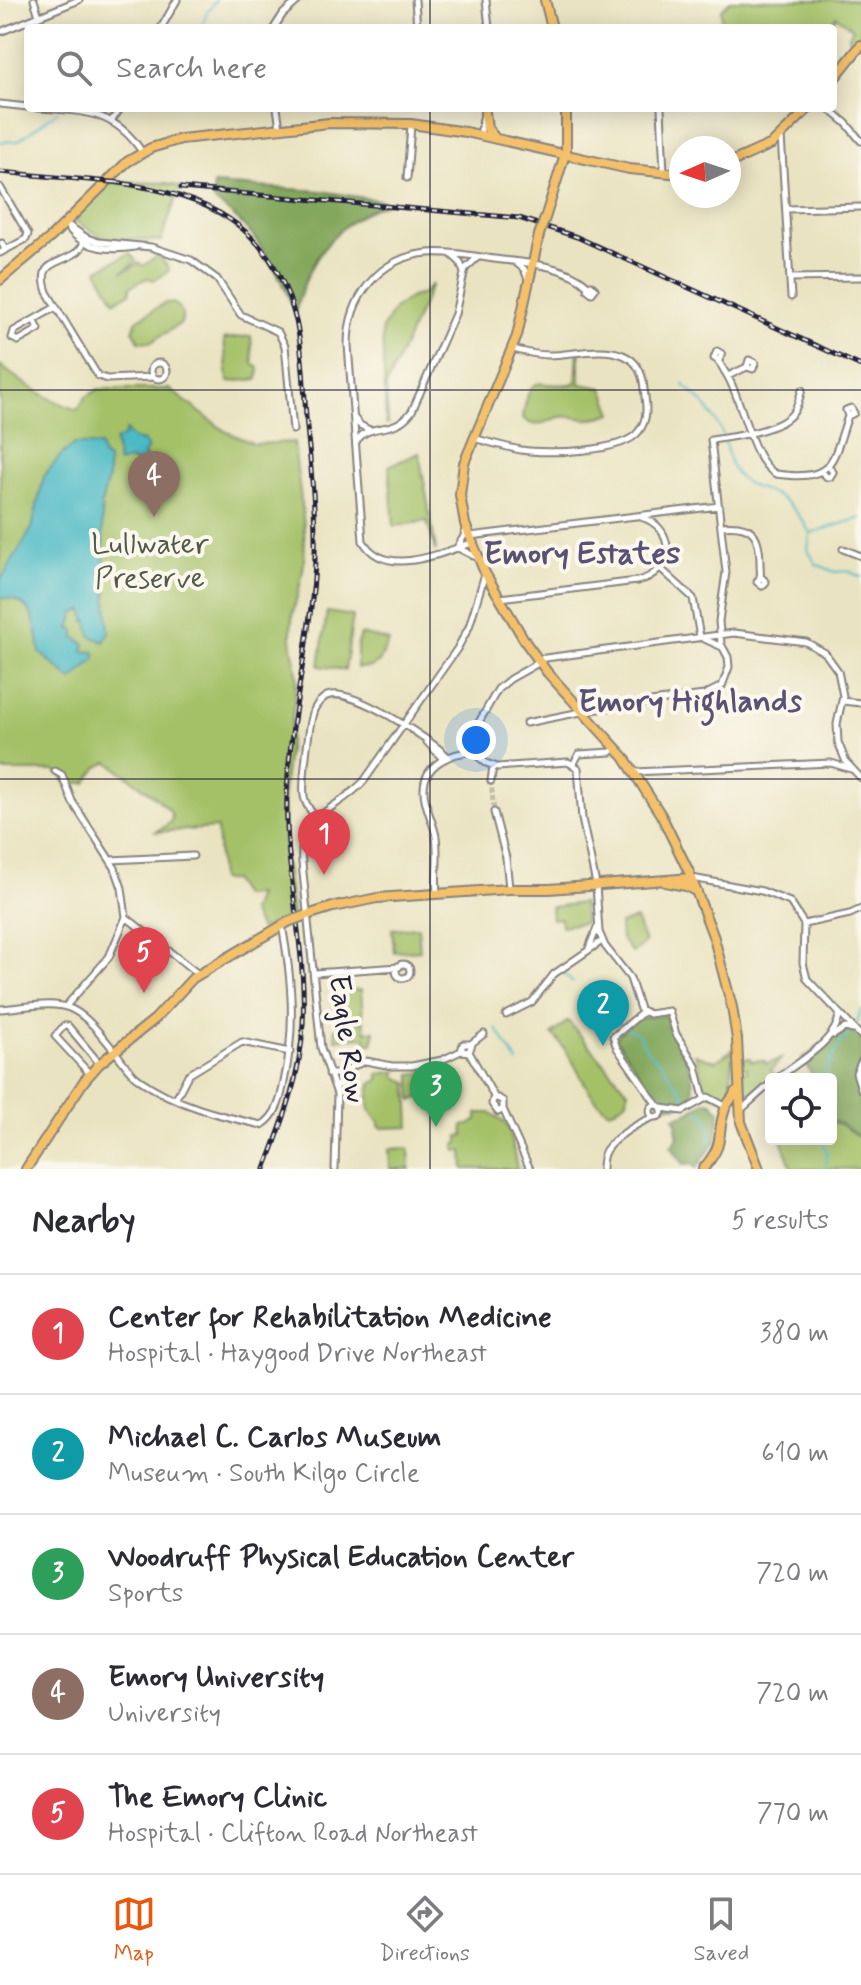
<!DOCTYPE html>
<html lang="en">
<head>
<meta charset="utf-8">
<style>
	body { margin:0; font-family:Mynerve,sans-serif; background:#f2f2f3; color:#2b2b33 }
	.controls { position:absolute; right:24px; bottom:24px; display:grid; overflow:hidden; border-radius:8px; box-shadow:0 4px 20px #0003 }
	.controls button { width:72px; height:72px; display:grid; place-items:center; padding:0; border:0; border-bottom:2px solid #e1e1e2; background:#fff; color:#2b2b33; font:40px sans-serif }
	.compass { position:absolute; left:669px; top:136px; width:72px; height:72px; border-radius:50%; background:#fff; box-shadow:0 4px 20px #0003; rotate:267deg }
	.you { position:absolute; left:476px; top:740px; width:28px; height:28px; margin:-20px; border:6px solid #fff; border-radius:50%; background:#1a73e8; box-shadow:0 0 0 12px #1a73e833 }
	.badge { display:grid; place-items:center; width:52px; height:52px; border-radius:50%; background:#ea580c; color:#fff; font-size:26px; font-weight:700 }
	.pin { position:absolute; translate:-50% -66px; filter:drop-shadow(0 2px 4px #0008) }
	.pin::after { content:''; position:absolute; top:42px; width:28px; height:24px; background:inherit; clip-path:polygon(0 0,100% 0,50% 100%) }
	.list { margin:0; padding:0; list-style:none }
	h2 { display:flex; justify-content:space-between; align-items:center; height:104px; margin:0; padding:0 32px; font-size:34px }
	h2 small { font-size:26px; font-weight:400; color:#7c7c81 }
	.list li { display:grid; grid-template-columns:52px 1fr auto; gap:24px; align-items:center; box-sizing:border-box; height:120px; padding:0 32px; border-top:2px solid #e1e1e2 }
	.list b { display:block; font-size:30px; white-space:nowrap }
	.list p { margin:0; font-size:26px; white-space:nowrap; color:#7c7c81 }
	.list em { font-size:26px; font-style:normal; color:#7c7c81 }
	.icon { flex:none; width:44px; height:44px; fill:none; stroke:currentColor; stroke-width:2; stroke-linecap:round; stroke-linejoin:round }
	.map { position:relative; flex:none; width:861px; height:1169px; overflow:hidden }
	.search { position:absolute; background:#fff; box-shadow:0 4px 20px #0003; left:24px; right:24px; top:24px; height:88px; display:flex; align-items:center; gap:20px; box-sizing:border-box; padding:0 28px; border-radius:8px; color:#7c7c81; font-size:30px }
	.sheet { height:704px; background:#fff }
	nav { display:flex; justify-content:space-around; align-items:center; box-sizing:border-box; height:112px; border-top:2px solid #e1e1e2; background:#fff; font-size:22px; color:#7c7c81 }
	nav a { display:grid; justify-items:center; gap:4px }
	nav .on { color:#ea580c }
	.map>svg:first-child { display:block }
</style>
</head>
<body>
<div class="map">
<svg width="861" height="1169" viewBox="0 0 861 1169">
	<rect width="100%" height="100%" fill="#fbf7ec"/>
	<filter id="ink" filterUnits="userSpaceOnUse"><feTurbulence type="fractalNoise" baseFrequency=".0125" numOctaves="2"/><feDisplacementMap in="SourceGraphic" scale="16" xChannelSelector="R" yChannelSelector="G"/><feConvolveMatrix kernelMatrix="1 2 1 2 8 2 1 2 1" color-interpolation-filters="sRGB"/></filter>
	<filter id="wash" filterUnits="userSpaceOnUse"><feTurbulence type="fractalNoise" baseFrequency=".006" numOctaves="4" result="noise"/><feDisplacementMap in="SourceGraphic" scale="32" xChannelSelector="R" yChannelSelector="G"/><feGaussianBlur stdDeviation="1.8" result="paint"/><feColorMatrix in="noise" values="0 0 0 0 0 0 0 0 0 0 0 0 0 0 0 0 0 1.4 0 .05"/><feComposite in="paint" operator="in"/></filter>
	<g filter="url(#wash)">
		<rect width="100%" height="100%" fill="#eae3c1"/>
		<path fill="#a4c168" stroke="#637252" stroke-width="2" d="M 731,0 L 855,0 L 861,6 L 861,37 L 856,44 L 848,37 L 853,29 L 836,16 L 829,28 L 722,28 L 721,10 Z
			M 106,182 L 167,183 L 180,187 L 161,241 L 104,238 L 70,218 Z
			M 130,253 L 136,261 L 122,272 L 139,263 L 143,266 L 159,255 L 169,269 L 169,271 L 155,280 L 147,278 L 130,287 L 130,293 L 115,301 L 97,270 Z
			M 432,284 L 386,386 L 388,424 L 386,424 L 382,329 L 395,308 L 411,297 L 423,294 Z
			M 165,303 C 178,301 185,311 181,323 L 151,342 L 139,341 L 133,330 L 137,320 Z
			M 251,336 L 253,364 L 259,368 L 258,379 L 228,382 L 224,339 Z
			M 578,353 L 580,353 L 580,384 L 603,388 L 613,413 C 607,414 599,418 593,419 C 583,420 571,415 560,417 C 545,420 538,432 523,418 C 531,364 539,392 576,383 Z
			M 0,365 C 23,384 49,400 77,410 L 86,397 L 99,389 L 169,389 L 225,431 L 254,444 L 294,442 C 297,481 307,521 304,561 C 303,586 290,609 291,635 C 291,650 297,663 297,678 L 283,790 L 284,851 L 292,914 L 260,930 L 251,912 L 257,895 L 242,896 L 232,880 L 220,880 L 217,828 L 154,832 C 160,829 173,824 172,816 C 171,805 119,770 108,762 L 98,767 L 86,783 L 65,783 L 64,777 L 55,771 L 0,771 Z
			M 419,453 L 436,549 L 435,550 L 427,521 L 394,526 L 389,466 Z
			M 327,612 L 353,616 L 345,670 L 319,666 Z
			M 361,634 L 389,641 L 379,662 L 371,667 L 357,668 L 357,647 Z
			M 583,903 L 584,923 L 561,926 L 560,918 L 552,919 L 551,907 Z
			M 636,919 L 645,943 L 632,953 L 621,939 L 620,924 Z
			M 418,927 L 420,950 L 394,952 L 392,929 Z
			M 361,990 L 363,1017 L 335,1019 L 333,992 Z
			M 568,1021 L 628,1091 L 627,1100 L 615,1109 L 609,1111 C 588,1098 581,1073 568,1054 C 564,1047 558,1040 552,1034 Z
			M 357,1022 L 364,1022 L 365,1031 L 375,1031 L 372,1044 L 367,1043 L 366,1037 L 336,1039 L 335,1029 L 356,1028 Z
			M 732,1050 L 731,1093 L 724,1099 L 707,1094 L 695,1054 L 716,1061 Z
			M 750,1058 L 751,1061 L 764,1060 L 766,1064 L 781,1059 L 771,1070 L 775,1075 L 750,1093 L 743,1089 L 742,1072 L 747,1071 L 747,1067 L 742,1067 L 742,1059 Z
			M 425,1069 L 433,1075 L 432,1092 L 412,1101 L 411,1074 L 421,1073 Z
			M 398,1071 L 395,1076 L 408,1083 L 410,1127 L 382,1128 L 379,1126 L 379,1121 C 366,1112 368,1098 371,1084 L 379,1080 L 379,1074 Z
			M 477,1113 L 490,1113 L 505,1123 L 510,1131 L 517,1169 L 464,1169 L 463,1151 L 456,1151 L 455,1145 L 459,1143 L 459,1136 L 464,1135 L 463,1125 L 470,1125 L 477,1120 Z
			M 831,1122 L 844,1125 L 861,1139 L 861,1169 L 792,1169 L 781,1139 L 831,1139 Z
			M 409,1148 L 410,1169 L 390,1169 L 389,1149 Z"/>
		<path fill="#83a75c" stroke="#52644c" stroke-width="2" d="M 213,184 L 321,191 L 389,202 C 336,220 307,261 295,314 C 280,270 254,227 214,201 Z
			M 666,1015 C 670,1038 679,1043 687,1062 C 693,1073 693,1089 694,1101 L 677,1106 L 661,1105 L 616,1039 L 618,1034 L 639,1018 Z
			M 848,1029 L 861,1035 L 861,1138 C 849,1132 844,1124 831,1120 L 831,1079 L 815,1079 L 802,1059 Z
			M 706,1101 L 712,1102 L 720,1111 L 716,1141 L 696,1168 L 692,1163 L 684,1164 L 671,1147 L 678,1138 L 676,1127 L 678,1124 L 674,1117 L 688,1113 Z"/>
		<path fill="#4cbac5" stroke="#376e80" stroke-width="2" d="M 126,430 L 130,437 L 140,441 L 143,440 L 148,448 L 144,454 L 147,461 L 144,465 L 129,460 L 118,463 L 115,441 L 124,436 Z
			M 75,444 L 100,446 L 103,457 L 108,459 L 108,478 L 101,504 L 109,633 L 104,642 L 91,636 L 87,619 L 85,621 L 84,610 L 75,613 L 70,629 L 75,630 L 75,637 L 85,644 L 83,651 L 95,652 L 95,659 L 72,680 L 40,653 C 36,626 35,598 0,598 L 0,581 L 32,528 L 44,476 L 61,455 Z"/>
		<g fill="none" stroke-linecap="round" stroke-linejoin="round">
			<path stroke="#4cbac5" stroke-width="2" d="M 202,28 L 206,14 L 216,0
				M 0,142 L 18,141 L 58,111
				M 684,385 C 698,397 712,412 720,428 C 728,444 726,461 737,475 C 746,486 759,488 771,493 C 789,501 801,516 810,533
				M 811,533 L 861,518
				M 810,534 L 808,550 L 816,564 L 835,572 L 848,571 L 861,577
				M 564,974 L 573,983
				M 591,1003 L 603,1016 L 622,1025
				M 856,1027 L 861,1010
				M 496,1028 L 518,1063
				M 627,1028 L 639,1035 L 648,1052 L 660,1062 L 689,1102
				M 823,1079 L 836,1050 L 849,1034
				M 697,1111 L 706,1115 L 711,1129 L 709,1147 L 711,1149
				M 821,1139 L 827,1153 L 826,1169
				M 521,1167 L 521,1169"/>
		</g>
	</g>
	<g filter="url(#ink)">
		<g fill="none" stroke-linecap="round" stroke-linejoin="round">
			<path stroke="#c2bca6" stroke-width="5" stroke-dasharray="5 2.5" stroke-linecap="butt" d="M 491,781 L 494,812"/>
			<g stroke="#86827e" stroke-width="9">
				<path id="minor" d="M 34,0 L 39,16
					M 415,0 L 417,28
					M 486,0 L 489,28
					M 161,28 L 177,0
					M 274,28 L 283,14 L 299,0
					M 0,32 L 79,0
					M 0,104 L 28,107
					M 37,108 C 83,111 115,110 142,152
					M 277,108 L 280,128
					M 661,108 L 664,173
					M 828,108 L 846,123 L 861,141
					M 112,120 L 121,108
					M 480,135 L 485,108
					M 781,136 L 791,297
					M 407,178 L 411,125
					M 0,187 L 28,234 L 26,239 L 0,253
					M 787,209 L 861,207
					M 65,223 L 87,238 L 99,242 L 151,247 L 191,260 L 217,279 L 241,315 L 278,332 L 285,346 L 293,430
					M 66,224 C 80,249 109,251 135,247
					M 86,238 C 83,244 81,251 74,254 C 56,265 37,262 47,292 L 98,376 L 107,379 L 153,377
					M 2,243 L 5,250
					M 452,255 L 460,262 L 464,273
					M 515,262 L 524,269 L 528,279
					M 790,278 L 861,277
					M 591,285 L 595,289 L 592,293 L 587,289 Z
					M 34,320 L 39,329 L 18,341 L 12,338 L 14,331 L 56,307
					M 719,360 L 722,354 L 717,351 L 714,358 C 720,361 721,366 725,372 C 743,398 750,461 776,474 C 834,482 832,463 848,416 L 846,410 L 851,408 L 854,413 L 848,416
					M151 371a8 8 0 1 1 16 0a8 8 0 1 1-16 0Z
					M 728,376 L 747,367 L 753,369 L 755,363 L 749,360 L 747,367
					M 354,418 L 360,425 L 369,430
					M 473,438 C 489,442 505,447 521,450 C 546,454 624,453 639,431 C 649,418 646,404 644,389 C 643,374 638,361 623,355 C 602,346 571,355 549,355 C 537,355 524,352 513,349
					M 356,442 C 370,420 393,437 412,411 L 455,314 L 465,269 L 478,257
					M 822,472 L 827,477 L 830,477 L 833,472 L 829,467
					M 722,526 C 753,523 760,534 760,564 C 760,572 762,576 757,582 L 762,586 L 766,582 L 761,577
					M 470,536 L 719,506
					M 472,543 C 440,553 385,579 363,541 L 348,345 C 348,298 379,257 428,253 C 452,251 478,257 502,260 C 529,263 568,266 588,286
					M 458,546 L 464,536 L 465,526
					M 458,548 L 478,558
					M 843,549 L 861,556
					M 660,568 L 693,598 L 700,637 L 722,647
					M 500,598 L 637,581 C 674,573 678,528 641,517
					M 538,659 L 734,633 L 806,642 L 825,653 L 838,671 L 843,696 L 837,724 L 838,742 L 846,762 L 861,778
					M 842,701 L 861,703
					M 526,723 L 591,710 L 704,695 L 722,686 L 729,667 L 728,657 L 721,644 L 719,621 L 726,572 L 711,440 C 732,437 778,431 792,414 C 798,408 799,398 802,390
					M 427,742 L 443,759
					M 473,752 L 486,763 L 497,767 L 568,762 L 578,768 L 582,819 L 596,884 L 599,932 L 605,946 L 630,978 L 640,1009 L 649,1014 L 669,1011 L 676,1034 L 696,1066 L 704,1098
					M 473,752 L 475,729 L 498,689 L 510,679 L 540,662
					M 574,763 L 579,754 L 611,752 L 616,748
					M 55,771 L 62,775 L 72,801 L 115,868 L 122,888 L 126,917 L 198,974
					M 634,772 L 831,763 L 851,769
					M 491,781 L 493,766
					M 494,812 L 506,858 L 509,888
					M 316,818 C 311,811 305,805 304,796 C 302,782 309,723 314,710 C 317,704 321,699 327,696 C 350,686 430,739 447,756
					M 111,860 L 193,856
					M 692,878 L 762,891 L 790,902 L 804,924 L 803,963 L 807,979 L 861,1036
					M 437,893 C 435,875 439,856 436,837 C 434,822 423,805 424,789 C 424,764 452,752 473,752
					M 804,924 L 850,914 L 861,909
					M 589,948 L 597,928
					M396 971a7 7 0 1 1 14 0a7 7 0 1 1-14 0Z
					M 315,973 L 399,967
					M 66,1006 L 109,957 L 126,917
					M 0,1009 C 64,1003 70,995 112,1048 C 122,1059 128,1072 140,1080 C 176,1105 220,1116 262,1125 C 277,1116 281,1098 284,1082 C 296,1027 292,980 282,925
					M 643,1012 L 613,1037 L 617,1048 L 657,1105
					M 506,1015 L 532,1002 L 554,974 L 602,941
					M 834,1035 L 845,1028 L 853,1030
					M 472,1043 L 484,1034
					M 469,1052 L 495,1098
					M 861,1062 L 856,1073 L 861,1089
					M 90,1074 L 55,1036 L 64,1026 L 68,1026 L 99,1063
					M 329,1074 L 337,1074 L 340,1077 L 340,1084 L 335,1087
					M 340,1077 L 351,1067 L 366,1061 L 392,1066 L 412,1066 L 442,1060 L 461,1051 L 469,1052 L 472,1044 L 463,1044 L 461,1051
					M 776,1079 C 797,1063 839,1040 839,1013
					M 176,1098 L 188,1075 L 242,1042 L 290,1052
					M650 1111a6 6 0 1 1 12 0a6 6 0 1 1-12 0Z
					M 662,1108 L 683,1111 L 708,1097 L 725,1106
					M 503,1109 L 498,1112 L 492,1104 L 493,1099 L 498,1098 L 503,1101 L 503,1109 L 530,1169
					M 742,1109 L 771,1083
					M 335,1169 L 337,1094 L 321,1048 L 302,863 C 298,813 336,812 364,781 L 457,649 L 469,627 L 485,574
					M 602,1169 C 602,1163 602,1156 606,1150 C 615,1137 639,1122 654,1117"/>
			</g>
			<g stroke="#86827e" stroke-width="12">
				<path id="major" d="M 545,0 L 552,28
					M 833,80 L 861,45
					M 485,112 L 487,128 L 496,139
					M 729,163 L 772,144 L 809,108
					M 546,215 L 566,151 L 566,108
					M 539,235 L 517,336 L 464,463 L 460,495 L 465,524 L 485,573 L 526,643 L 547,672 L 624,757 L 661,815 L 689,872 L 714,938 L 732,1007 L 737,1039 L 741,1122 L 759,1169
					M 0,280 L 50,238 L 127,162 L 151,148 L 181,139 L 329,123 L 411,124 L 466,132 L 629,169 L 681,174
					M 665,882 L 686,886 L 697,892
					M 334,907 L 377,898 L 509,889 L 549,889 L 692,878 L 693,881
					M 304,916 L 339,905
					M 26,1169 L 84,1081 L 99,1064 L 155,1019 L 193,978 L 288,922
					M 703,1169 C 727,1141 715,1137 725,1109 C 728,1101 733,1099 735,1092"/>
			</g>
			<use href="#minor" stroke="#fff" stroke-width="5"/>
			<use href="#major" stroke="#f4c16b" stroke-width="8"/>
			<g stroke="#22223b" stroke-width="5">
				<path id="rail" d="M 0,172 L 122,183
					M 113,182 C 204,194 272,223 296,321 C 303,352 304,385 306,417 C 311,470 318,525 314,579 C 308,652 289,723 287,795 C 284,872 307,947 303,1024 C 301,1075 283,1122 265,1169
					M 181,188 L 519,218 L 577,237 L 861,366"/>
			</g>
			<use href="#rail" stroke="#fbf7ec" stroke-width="2" stroke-dasharray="6" stroke-linecap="butt"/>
			<g stroke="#86827e" stroke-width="12" stroke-linecap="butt">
				<path id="major-bridge" d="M 539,235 L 546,215
					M 288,922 L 304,916"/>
			</g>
			<use href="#major-bridge" stroke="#f4c16b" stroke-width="8"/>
		</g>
	</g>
	<path fill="none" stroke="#22223b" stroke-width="2" stroke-opacity="0.55" d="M 430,0 L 430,28M 430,108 L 430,1169M 0,390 L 861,390M 0,779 L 861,779"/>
	<g text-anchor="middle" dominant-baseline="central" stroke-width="8" stroke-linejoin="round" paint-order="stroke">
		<g font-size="30" fill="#505a4b" stroke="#fbf7ec">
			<text x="150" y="544">Lullwater<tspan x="150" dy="34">Preserve</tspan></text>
		</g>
		<g font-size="30" fill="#22223b" stroke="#fbf7ec">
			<text transform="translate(347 1039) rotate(82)">Eagle Row</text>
		</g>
		<g font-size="32" font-weight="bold" fill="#5a5274" stroke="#fbf7ec">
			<text x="582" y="554">Emory Estates</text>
			<text x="690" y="702">Emory Highlands</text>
		</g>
	</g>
</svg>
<div class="controls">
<button><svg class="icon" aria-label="locate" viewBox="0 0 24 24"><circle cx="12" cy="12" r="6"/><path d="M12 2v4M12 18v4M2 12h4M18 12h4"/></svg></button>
</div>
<svg class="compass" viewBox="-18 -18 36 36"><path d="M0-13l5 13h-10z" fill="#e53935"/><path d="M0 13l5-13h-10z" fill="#7c7c81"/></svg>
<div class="you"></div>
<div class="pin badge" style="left:324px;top:875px;background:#e0444e">1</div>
<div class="pin badge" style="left:603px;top:1046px;background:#0f9aa8">2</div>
<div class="pin badge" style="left:436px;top:1127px;background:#2e9e5b">3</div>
<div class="pin badge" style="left:154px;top:517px;background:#8d6e63">4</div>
<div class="pin badge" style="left:144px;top:993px;background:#e0444e">5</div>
<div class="search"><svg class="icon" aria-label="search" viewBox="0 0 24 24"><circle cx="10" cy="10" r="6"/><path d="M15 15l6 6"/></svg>Search here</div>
</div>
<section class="sheet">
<h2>Nearby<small>5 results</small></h2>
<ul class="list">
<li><span class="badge" style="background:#e0444e">1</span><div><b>Center for Rehabilitation Medicine</b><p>Hospital · Haygood Drive Northeast</p></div><em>380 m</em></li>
<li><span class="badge" style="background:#0f9aa8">2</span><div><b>Michael C. Carlos Museum</b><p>Museum · South Kilgo Circle</p></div><em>610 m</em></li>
<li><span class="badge" style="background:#2e9e5b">3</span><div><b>Woodruff Physical Education Center</b><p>Sports</p></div><em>720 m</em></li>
<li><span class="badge" style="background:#8d6e63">4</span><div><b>Emory University</b><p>University</p></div><em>720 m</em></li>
<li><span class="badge" style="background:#e0444e">5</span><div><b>The Emory Clinic</b><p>Hospital · Clifton Road Northeast</p></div><em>770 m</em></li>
</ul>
</section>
<nav>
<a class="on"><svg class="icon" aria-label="map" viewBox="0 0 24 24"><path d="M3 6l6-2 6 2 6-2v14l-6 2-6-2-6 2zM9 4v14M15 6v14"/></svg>Map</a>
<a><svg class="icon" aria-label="directions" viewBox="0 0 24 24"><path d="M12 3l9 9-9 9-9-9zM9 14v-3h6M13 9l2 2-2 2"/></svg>Directions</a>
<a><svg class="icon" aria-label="saved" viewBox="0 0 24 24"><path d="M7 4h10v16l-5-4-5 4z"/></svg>Saved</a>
</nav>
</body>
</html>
